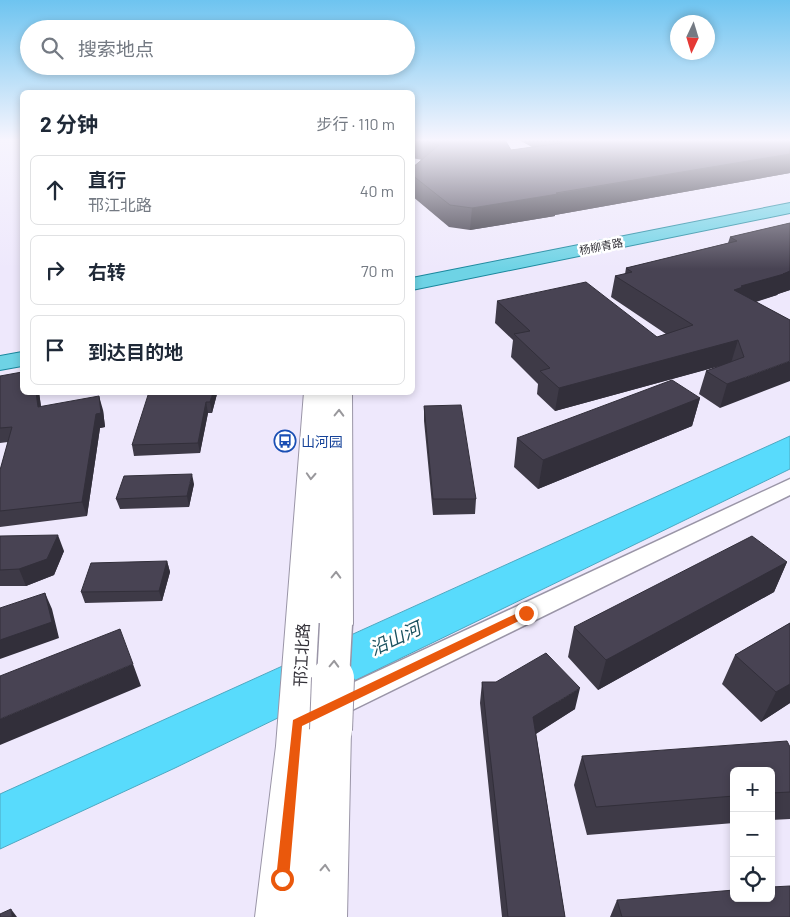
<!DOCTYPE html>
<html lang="zh">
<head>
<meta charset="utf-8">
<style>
	body { margin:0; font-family:Barlow,"Noto Sans SC",sans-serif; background:#f6f6f7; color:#1f2937 }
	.controls { position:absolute; right:15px; bottom:15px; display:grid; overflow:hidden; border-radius:8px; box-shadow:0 2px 8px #0003 }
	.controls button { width:45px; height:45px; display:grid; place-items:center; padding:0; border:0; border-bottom:1px solid #e0e1e3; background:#fff; color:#1f2937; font:25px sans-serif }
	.compass { position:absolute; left:670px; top:15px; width:45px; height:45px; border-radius:50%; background:#fff; box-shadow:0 2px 8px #0003; rotate:184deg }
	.stop { position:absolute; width:15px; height:15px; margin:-11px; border:4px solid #ea580c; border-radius:50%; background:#fff }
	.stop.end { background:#ea580c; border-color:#fff; box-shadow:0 1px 5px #0008 }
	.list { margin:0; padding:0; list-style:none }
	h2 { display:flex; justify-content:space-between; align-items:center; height:65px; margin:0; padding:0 20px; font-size:21px }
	h2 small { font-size:16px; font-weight:400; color:#747a83 }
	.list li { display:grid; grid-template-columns:32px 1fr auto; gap:15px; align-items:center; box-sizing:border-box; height:70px; margin:0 10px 10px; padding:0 10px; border:1px solid #e0e1e3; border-radius:8px }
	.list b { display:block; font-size:19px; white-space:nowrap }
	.list p { margin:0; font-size:16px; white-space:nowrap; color:#747a83 }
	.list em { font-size:16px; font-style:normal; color:#747a83 }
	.icon { flex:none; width:28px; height:28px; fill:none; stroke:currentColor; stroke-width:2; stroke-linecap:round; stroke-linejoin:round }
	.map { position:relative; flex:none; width:790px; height:917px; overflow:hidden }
	.search { position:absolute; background:#fff; box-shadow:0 2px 8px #0003; left:20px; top:20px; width:395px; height:55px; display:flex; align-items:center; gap:12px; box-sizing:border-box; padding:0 18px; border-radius:28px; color:#747a83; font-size:19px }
	.panel { position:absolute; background:#fff; box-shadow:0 2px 8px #0003; left:20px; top:90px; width:395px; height:305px; border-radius:8px }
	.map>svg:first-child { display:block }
</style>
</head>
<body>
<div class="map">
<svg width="790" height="917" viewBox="0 0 790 917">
	<rect width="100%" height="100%" fill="#eee8fc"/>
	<path fill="#58dbfc" stroke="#4da8c1" d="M 790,436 L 790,469 L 175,768 L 0,849 L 0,794 Z"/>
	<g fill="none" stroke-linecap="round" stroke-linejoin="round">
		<g stroke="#9a95a7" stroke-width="3">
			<path id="street" d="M 790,479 L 790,495 L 338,717 L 328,721 L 318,717 L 313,708 L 318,699 Z"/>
		</g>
		<g stroke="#9a95a7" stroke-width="2">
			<path id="secondary" d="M 304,392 L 352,392 L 353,624 L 348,634 L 336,638 L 324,634 L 320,627 L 317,718 L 331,713 L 345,718 L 351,730 L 347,917 L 255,917 L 276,746 Z"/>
		</g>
		<g stroke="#1a879d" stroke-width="2">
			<path id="primary" d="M 790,203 L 790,213 L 412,290 L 412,278 Z
				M 22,352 L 22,366 L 0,370 L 0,356 Z"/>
		</g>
		<use href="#street" fill="#fff" fill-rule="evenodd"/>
		<use href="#secondary" fill="#fff" fill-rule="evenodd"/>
		<use href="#primary" fill="#6ed3e5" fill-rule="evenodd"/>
		<g stroke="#9a95a7" stroke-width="35" stroke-linecap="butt">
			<path id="secondary-bridge-far1" d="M 333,679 L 336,624"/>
		</g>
		<g stroke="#9a95a7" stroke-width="44" stroke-linecap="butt">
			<path id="secondary-bridge" d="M 331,730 L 333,678"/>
		</g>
		<use href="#secondary-bridge-far1" stroke="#fff" stroke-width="32"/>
		<use href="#secondary-bridge" stroke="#fff" stroke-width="42"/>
	</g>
	<path fill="#3e3a47" d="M 412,140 L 505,140 L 511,150 L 532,147 L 519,140 L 787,140 L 790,142 L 790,173 L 555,215 L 555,216 L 470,230 L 449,227 L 412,196 L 412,168 L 422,160 L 412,158 Z
		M 790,223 L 790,290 L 778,294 L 777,295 L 756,302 L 790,320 L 720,408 L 699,394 L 706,371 L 719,366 L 555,411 L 537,394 L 538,384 L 511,357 L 513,340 L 495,323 L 497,301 L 657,337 L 666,334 L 611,297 L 615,276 L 625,274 L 626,268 L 728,243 L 730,237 Z
		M 0,376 L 22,392 L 39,392 L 41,407 L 103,410 L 105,427 L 100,428 L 87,516 L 0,527 L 0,471 L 8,442 L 0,443 Z
		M 217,394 L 212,413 L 208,413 L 200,453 L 134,456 L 132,445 Z
		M 700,398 L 692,426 L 538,489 L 514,467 L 517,438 Z
		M 424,406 L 476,499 L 475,514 L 433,515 L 424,421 Z
		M 194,484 L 189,507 L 120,509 L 116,499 Z
		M 0,536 L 64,551 L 54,575 L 26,586 L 0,586 Z
		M 167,561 L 170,572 L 162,601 L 85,603 L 81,592 Z
		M 787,562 L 774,592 L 598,690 L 568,657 L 574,627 Z
		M 790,623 L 790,703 L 761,722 L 722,684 L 735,655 Z
		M 482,682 L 575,709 L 536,734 L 565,917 L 502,917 L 480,703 Z
		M 790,747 L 790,819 L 771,820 L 771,771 L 734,771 L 734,823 L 587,835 L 574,785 L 582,756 Z
		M 617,900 L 790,917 L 610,917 Z"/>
	<path fill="#322f3a" d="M 790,154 L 790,173 L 555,215 L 555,216 L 470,230 L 472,208 Z
		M 790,271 L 790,290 L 778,294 L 777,295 L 738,307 L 734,290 L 741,286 Z
		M 738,340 L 731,363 L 555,411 L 559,388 Z
		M 790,361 L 790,381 L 720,408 L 727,384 Z
		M 36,392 L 39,392 L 43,421 L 38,407 Z
		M 213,392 L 216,392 L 217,394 L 212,413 L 210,402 Z
		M 99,396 L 103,410 L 105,427 L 100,428 L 87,516 L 82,502 Z
		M 700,398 L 692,426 L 538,489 L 543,460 Z
		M 206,402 L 208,413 L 200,453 L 198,443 Z
		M 192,474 L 194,484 L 189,507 L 187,496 Z
		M 58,535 L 64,551 L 54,575 L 26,586 L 19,569 Z
		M 167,561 L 170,572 L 162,601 L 159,591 Z
		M 787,562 L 774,592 L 598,690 L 606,660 Z
		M 45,593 L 52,609 L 59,638 L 0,659 L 0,640 Z
		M 133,664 L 141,686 L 0,745 L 0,719 Z
		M 790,684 L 790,703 L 761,722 L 776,692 Z
		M 580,688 L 575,709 L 529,738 L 533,717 Z
		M 11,909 L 17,917 L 12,917 Z"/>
	<path fill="#484353" stroke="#322f3a" d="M 421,140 L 505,140 L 511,150 L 562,143 L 557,140 L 787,140 L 790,142 L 790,154 L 556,193 L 558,194 L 472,208 L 450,205 L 412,175 L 412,168 L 439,145 Z
		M 790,223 L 790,271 L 783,274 L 784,274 L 741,286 L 743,287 L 734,290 L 790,320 L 790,361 L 727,384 L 706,371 L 744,357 L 738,340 L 559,388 L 540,371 L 550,368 L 514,334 L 530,331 L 497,301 L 586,282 L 657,337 L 693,325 L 615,276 L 632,272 L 626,268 L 737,241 L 730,237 Z
		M 22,372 L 22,392 L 36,392 L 38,407 L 99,396 L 101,413 L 96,414 L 82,502 L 0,511 L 0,470 L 12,427 L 0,428 L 0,376 Z
		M 672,380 L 700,398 L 543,460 L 517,438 Z
		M 149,392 L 213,392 L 210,402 L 206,402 L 198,443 L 132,445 Z
		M 461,405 L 476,499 L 433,499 L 424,406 Z
		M 192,474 L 187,496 L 116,499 L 124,476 Z
		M 58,535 L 47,559 L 19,569 L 0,570 L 0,536 Z
		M 752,536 L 787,562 L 606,660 L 574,627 Z
		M 167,561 L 159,591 L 81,592 L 91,563 Z
		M 45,593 L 52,622 L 0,640 L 0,608 Z
		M 790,623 L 790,684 L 776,692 L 735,655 Z
		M 120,629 L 133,664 L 0,719 L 0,676 Z
		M 546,653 L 580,688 L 533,717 L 565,917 L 508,917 L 482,682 L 496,682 Z
		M 787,741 L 790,747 L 790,792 L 771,793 L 771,771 L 734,771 L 734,796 L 596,807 L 582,756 Z
		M 790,886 L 790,917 L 622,917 L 617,900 L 734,890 L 734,898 L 771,898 L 771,887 Z
		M 11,909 L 12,917 L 0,917 L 0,914 Z"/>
	<defs><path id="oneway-chevron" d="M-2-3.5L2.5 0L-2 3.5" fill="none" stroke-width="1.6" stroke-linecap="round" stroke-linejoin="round" transform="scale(1.25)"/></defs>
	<g stroke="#99989c">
		<use href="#oneway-chevron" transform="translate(339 413) rotate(-89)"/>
		<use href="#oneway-chevron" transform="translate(311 476) rotate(93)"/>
		<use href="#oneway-chevron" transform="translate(336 575) rotate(-89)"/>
		<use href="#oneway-chevron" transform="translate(334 664) rotate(-88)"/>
		<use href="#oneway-chevron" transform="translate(325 868) rotate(-87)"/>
	</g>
	<linearGradient id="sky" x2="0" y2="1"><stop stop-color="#6ec4f0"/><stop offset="0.52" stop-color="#f7f5fe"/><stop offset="1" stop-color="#f7f5fe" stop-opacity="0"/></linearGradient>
	<rect width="790" height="269" fill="url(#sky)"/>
	<path fill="#ea580c" d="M 526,609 L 531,613 L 529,616 L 302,726 L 289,879 L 287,884 L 282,886 L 278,884 L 276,879 L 293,720 Z"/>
	<defs>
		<g id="bus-ring" transform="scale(1.125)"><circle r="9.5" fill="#fff" stroke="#1a4fb4" stroke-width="1.5"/><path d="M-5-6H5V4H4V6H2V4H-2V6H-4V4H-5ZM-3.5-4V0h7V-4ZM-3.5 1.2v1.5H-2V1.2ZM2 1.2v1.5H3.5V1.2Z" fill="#1a4fb4"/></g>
	</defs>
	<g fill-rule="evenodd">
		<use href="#bus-ring" x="285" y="441"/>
	</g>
	<g text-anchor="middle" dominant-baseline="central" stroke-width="5" stroke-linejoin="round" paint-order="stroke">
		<g font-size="11" fill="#333138" stroke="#fff">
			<text transform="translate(601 246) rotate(-11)">杨柳青路</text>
		</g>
		<g font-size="14" fill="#164399" stroke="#fff" text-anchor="start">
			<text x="301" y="441">山河园</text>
		</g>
		<g font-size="16" fill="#333138" stroke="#fff">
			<text transform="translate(301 655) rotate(-87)">邗江北路</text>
		</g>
		<g font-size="18" font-style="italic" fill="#1b5260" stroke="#fff">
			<text transform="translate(395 638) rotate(-25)">沿山河</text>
		</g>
	</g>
</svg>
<div class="controls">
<button>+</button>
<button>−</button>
<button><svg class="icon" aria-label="locate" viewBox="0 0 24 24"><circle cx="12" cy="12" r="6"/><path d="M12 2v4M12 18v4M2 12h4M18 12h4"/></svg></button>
</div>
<svg class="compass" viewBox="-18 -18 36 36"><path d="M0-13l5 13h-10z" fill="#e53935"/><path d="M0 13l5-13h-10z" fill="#747a83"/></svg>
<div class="stop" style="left:282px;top:879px"></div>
<div class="stop end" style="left:526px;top:613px"></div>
<div class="search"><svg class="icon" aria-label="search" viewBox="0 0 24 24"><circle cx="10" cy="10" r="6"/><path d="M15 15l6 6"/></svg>搜索地点</div>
<section class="panel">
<h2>2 分钟<small>步行 · 110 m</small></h2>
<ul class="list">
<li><svg class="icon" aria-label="ahead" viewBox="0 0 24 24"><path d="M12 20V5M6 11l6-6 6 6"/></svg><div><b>直行</b><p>邗江北路</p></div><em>40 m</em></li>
<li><svg class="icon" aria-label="right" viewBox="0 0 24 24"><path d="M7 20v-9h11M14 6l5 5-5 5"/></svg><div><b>右转</b></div><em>70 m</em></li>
<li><svg class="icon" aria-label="arrive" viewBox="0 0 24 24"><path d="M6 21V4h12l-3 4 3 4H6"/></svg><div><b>到达目的地</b></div></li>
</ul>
</section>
</div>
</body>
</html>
